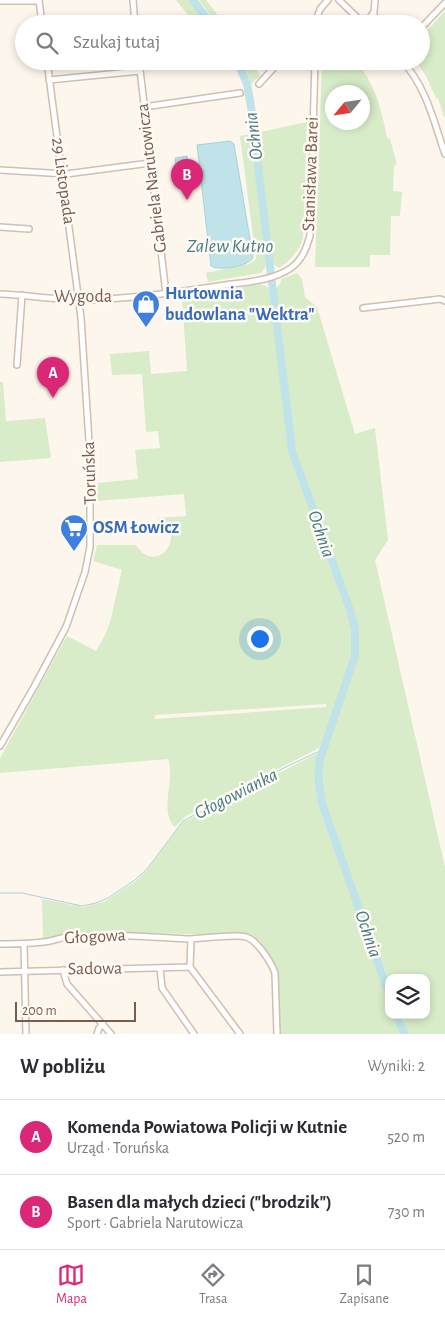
<!DOCTYPE html>
<html lang="pl">
<head>
<meta charset="utf-8">
<style>
	body { margin:0; font-family:"Alegreya Sans",sans-serif; background:#f7f7f7; color:#2b2b33 }
	.controls { position:absolute; right:15px; bottom:15px; display:grid; overflow:hidden; border-radius:10px; box-shadow:0 2px 8px #0003 }
	.controls button { width:45px; height:45px; display:grid; place-items:center; padding:0; border:0; border-bottom:1px solid #e1e1e2; background:#fff; color:#2b2b33; font:25px sans-serif }
	.compass { position:absolute; left:325px; top:85px; width:45px; height:45px; border-radius:50%; background:#fff; box-shadow:0 2px 8px #0003; rotate:241deg }
	.scale { position:absolute; left:15px; bottom:12px; width:121px; box-sizing:border-box; padding-left:5px; border:2px solid #7a5c4d; border-top:0; font-size:14px; line-height:18px; white-space:nowrap; color:#7a5c4d; -webkit-text-stroke:4px #fffaf3; paint-order:stroke }
	.you { position:absolute; left:259px; top:638px; width:18px; height:18px; margin:-12px; border:4px solid #fff; border-radius:50%; background:#1a73e8; box-shadow:0 0 0 8px #1a73e833 }
	.badge { display:grid; place-items:center; width:32px; height:32px; border-radius:50%; background:#db2777; color:#fff; font-size:16px; font-weight:700 }
	.pin { position:absolute; translate:-50% -41px; filter:drop-shadow(0 1px 2px #0008) }
	.pin::after { content:''; position:absolute; top:26px; width:18px; height:15px; background:inherit; clip-path:polygon(0 0,100% 0,50% 100%) }
	.list { margin:0; padding:0; list-style:none }
	h2 { display:flex; justify-content:space-between; align-items:center; height:65px; margin:0; padding:0 20px; font-size:21px }
	h2 small { font-size:16px; font-weight:400; color:#7c7c81 }
	.list li { display:grid; grid-template-columns:32px 1fr auto; gap:15px; align-items:center; box-sizing:border-box; height:75px; padding:0 20px; border-top:1px solid #e1e1e2 }
	.list b { display:block; font-size:19px; white-space:nowrap }
	.list p { margin:0; font-size:16px; white-space:nowrap; color:#7c7c81 }
	.list em { font-size:16px; font-style:normal; color:#7c7c81 }
	.icon { flex:none; width:28px; height:28px; fill:none; stroke:currentColor; stroke-width:2; stroke-linecap:round; stroke-linejoin:round }
	.map { position:relative; flex:none; width:445px; height:1034px; overflow:hidden }
	.search { position:absolute; background:#fff; box-shadow:0 2px 8px #0003; left:15px; right:15px; top:15px; height:55px; display:flex; align-items:center; gap:12px; box-sizing:border-box; padding:0 18px; border-radius:28px; color:#7c7c81; font-size:19px }
	.sheet { height:215px; background:#fff }
	nav { display:flex; justify-content:space-around; align-items:center; box-sizing:border-box; height:70px; border-top:1px solid #e1e1e2; background:#fff; font-size:14px; color:#7c7c81 }
	nav a { display:grid; justify-items:center; gap:2px }
	nav .on { color:#db2777 }
	.map>svg:first-child { display:block }
</style>
</head>
<body>
<div class="map">
<svg width="445" height="1034" viewBox="0 0 445 1034">
	<rect width="100%" height="100%" fill="#fdf6ec"/>
	<path fill="#d8ecc9" fill-rule="evenodd" d="M 176,0 L 191,0 L 209,24 L 195,24 Z
		M 199,0 L 206,0 L 225,24 L 217,24 Z
		M 445,11 L 445,117 L 444,117 L 438,98 L 436,98 L 426,76 L 416,61 L 421,61 L 421,37 Z
		M 243,61 L 252,61 L 260,76 L 251,84 Z
		M 322,61 L 355,61 C 375,82 382,111 387,138 L 390,139 L 397,164 L 394,166 L 393,191 L 402,192 L 400,216 L 391,216 L 390,255 L 370,255 L 370,267 L 315,267 ZM 332,92 L 362,92 L 362,122 L 332,122 Z
		M 307,122 L 303,238 C 299,251 291,260 279,268 L 273,264 L 271,258 L 256,133 Z
		M 251,134 L 266,266 L 261,273 L 208,282 L 206,273 L 249,264 L 256,259 L 240,136 Z
		M 297,273 L 302,279 L 305,297 L 317,307 L 355,434 L 375,428 L 388,540 L 375,560 L 445,867 L 445,1034 L 409,1034 L 401,1015 L 426,1015 L 426,978 L 389,978 L 389,981 L 325,803 L 321,780 L 323,761 L 355,663 L 358,645 L 356,625 L 352,607 L 309,495 L 295,452 L 276,289 L 281,282 L 281,279 Z
		M 259,284 L 266,286 L 270,289 L 291,457 L 352,627 C 355,655 349,661 342,687 C 336,708 328,728 319,748 L 186,816 L 175,827 C 158,810 176,780 168,759 L 0,773 L 0,758 L 67,636 L 96,651 L 105,635 L 110,622 L 122,570 L 93,561 L 97,545 L 136,545 C 156,577 190,535 157,518 L 186,516 L 184,494 L 97,501 L 97,483 L 138,479 L 135,450 L 160,448 L 158,431 L 146,432 L 142,374 L 112,375 L 110,354 L 149,351 L 151,374 L 187,371 L 182,298 ZM 326,704 L 326,707 L 154,719 L 156,715 Z
		M 0,382 L 3,382 L 6,421 L 45,418 L 51,458 L 0,462 Z
		M 318,753 L 319,757 L 316,775 L 319,801 L 389,998 L 389,1015 L 395,1015 L 403,1034 L 278,1034 L 273,964 L 253,937 L 249,935 L 136,933 L 59,936 L 43,939 L 42,899 L 83,907 L 104,902 L 136,881 L 147,870 L 183,822 Z"/>
	<path fill="#bfe3e8" stroke="#a5d3da" d="M 230,141 L 234,144 L 253,257 C 249,267 219,271 211,266 L 197,145 Z
		M 187,156 L 191,186 L 179,188 L 175,158 Z"/>
	<g fill="none" stroke-linecap="round" stroke-linejoin="round">
		<path stroke="#a5d3da" stroke-width="1" d="M 0,893 L 22,893 L 82,906 L 96,903 L 108,898 L 135,880 L 147,869 L 183,821 L 269,775 L 324,749"/>
		<path stroke="#bfe3e8" stroke-width="8" d="M 193,0 L 211,24
			M 237,61 L 247,84 L 251,107 L 292,451 L 350,610 L 355,629 L 355,656 L 320,759 C 317,776 319,790 323,806 L 389,994
			M 396,1015 L 405,1034"/>
		<g stroke="#d1beb0" stroke-width="8">
			<path id="minor" d="M 39,0 L 42,24
				M 133,0 L 135,24
				M 339,0 L 364,24
				M 0,1 L 39,1
				M 374,12 L 375,0
				M 315,24 L 320,9 L 328,0
				M 365,24 L 374,12 L 374,24
				M 421,28 L 445,3
				M 139,61 L 166,294
				M 402,61 C 426,86 434,122 445,154
				M 49,80 L 140,71
				M 259,84 L 280,61
				M 144,107 L 240,93
				M 0,170 L 66,174 L 150,163
				M 0,227 L 29,229
				M 0,294 C 28,295 56,300 84,300 C 131,299 178,292 225,285 C 246,282 272,281 291,268 C 302,260 306,249 310,236 L 315,61
				M 363,308 L 432,300 L 440,299 L 445,301
				M 17,365 L 22,295
				M 0,746 L 34,687 L 66,627 L 85,572 L 90,547 L 90,457 L 81,318 L 47,61
				M 0,944 C 16,944 34,944 50,941 C 56,940 62,937 68,937 C 109,933 150,937 191,939
				M 24,944 L 26,1034
				M 190,967 L 191,939 C 202,938 238,934 246,937 C 257,940 271,962 275,973 L 277,1034
				M 190,967 L 240,1034
				M 160,968 L 162,988 L 194,1034
				M 63,970 L 67,984 L 111,1034
				M 0,972 L 190,967
				M 97,1034 L 99,1028 L 103,1024"/>
		</g>
		<use href="#minor" stroke="#fff" stroke-width="5"/>
	</g>
	<defs>
		<g id="shop-pin" transform="scale(1.4375)"><path d="M0 17L-7.5 6A9.5 9.5 0 1 1 7.5 6Z" fill="#3f7fe0" stroke="#fffaf3"/><path d="M-5-2.5h2.3a2.7 3.5 0 0 1 5.4 0H5L5.5 6h-11ZM-1.5-2.5h3a1.5 2.3 0 0 0-3 0Z" fill="#fff"/></g>
		<g id="supermarket-pin" transform="scale(1.4375)"><path d="M0 17L-7.5 6A9.5 9.5 0 1 1 7.5 6Z" fill="#3f7fe0" stroke="#fffaf3"/><path d="M-6-5.5h2.5l.6 2H6L4.5 2H-2.5L-4.4-4H-6ZM-1.5 3.2a1.3 1.3 0 1 0 .1 0ZM3 3.2a1.3 1.3 0 1 0 .1 0Z" fill="#fff"/></g>
	</defs>
	<g fill-rule="evenodd">
		<use href="#shop-pin" x="146" y="304"/>
		<use href="#supermarket-pin" x="74" y="528"/>
	</g>
	<g text-anchor="middle" dominant-baseline="central" stroke-width="5" stroke-linejoin="round" paint-order="stroke">
		<g font-size="18" fill="#7a5c4d" stroke="#fffaf3">
			<text transform="translate(311 174) rotate(-88)">Stanisława Barei</text>
			<text transform="translate(152 178) rotate(-97)">Gabriela Narutowicza</text>
			<text transform="translate(63 181) rotate(82)">29 Listopada</text>
			<text x="83" y="297">Wygoda</text>
			<text transform="translate(90 473) rotate(-92)">Toruńska</text>
			<text transform="translate(95 937) rotate(-3)">Głogowa</text>
			<text transform="translate(95 969) rotate(-1)">Sadowa</text>
		</g>
		<g font-size="18" font-weight="bold" fill="#366cbe" stroke="#fffaf3" text-anchor="start">
			<text x="165" y="294">Hurtownia<tspan x="165" dy="21">budowlana "Wektra"</tspan></text>
			<text x="93" y="528">OSM Łowicz</text>
		</g>
		<g font-size="19" font-style="italic" fill="#437c86" stroke="#fffaf3">
			<text transform="translate(254 136) rotate(-97)">Ochnia</text>
			<text x="230" y="246">Zalew Kutno</text>
			<text transform="translate(321 534) rotate(71)">Ochnia</text>
			<text transform="translate(236 794) rotate(-27)">Głogowianka</text>
			<text transform="translate(368 934) rotate(71)">Ochnia</text>
		</g>
	</g>
</svg>
<div class="controls">
<button><svg class="icon" aria-label="layers" viewBox="0 0 24 24"><path d="M12 4l9 5-9 5-9-5zM3 14l9 5 9-5"/></svg></button>
</div>
<svg class="compass" viewBox="-18 -18 36 36"><path d="M0-13l5 13h-10z" fill="#e53935"/><path d="M0 13l5-13h-10z" fill="#7c7c81"/></svg>
<div class="scale">200 m</div>
<div class="you"></div>
<div class="pin badge" style="left:53px;top:398px">A</div>
<div class="pin badge" style="left:187px;top:200px">B</div>
<div class="search"><svg class="icon" aria-label="search" viewBox="0 0 24 24"><circle cx="10" cy="10" r="6"/><path d="M15 15l6 6"/></svg>Szukaj tutaj</div>
</div>
<section class="sheet">
<h2>W pobliżu<small>Wyniki: 2</small></h2>
<ul class="list">
<li><span class="badge">A</span><div><b>Komenda Powiatowa Policji w Kutnie</b><p>Urząd · Toruńska</p></div><em>520 m</em></li>
<li><span class="badge">B</span><div><b>Basen dla małych dzieci (&quot;brodzik&quot;)</b><p>Sport · Gabriela Narutowicza</p></div><em>730 m</em></li>
</ul>
</section>
<nav>
<a class="on"><svg class="icon" aria-label="map" viewBox="0 0 24 24"><path d="M3 6l6-2 6 2 6-2v14l-6 2-6-2-6 2zM9 4v14M15 6v14"/></svg>Mapa</a>
<a><svg class="icon" aria-label="directions" viewBox="0 0 24 24"><path d="M12 3l9 9-9 9-9-9zM9 14v-3h6M13 9l2 2-2 2"/></svg>Trasa</a>
<a><svg class="icon" aria-label="saved" viewBox="0 0 24 24"><path d="M7 4h10v16l-5-4-5 4z"/></svg>Zapisane</a>
</nav>
</body>
</html>
